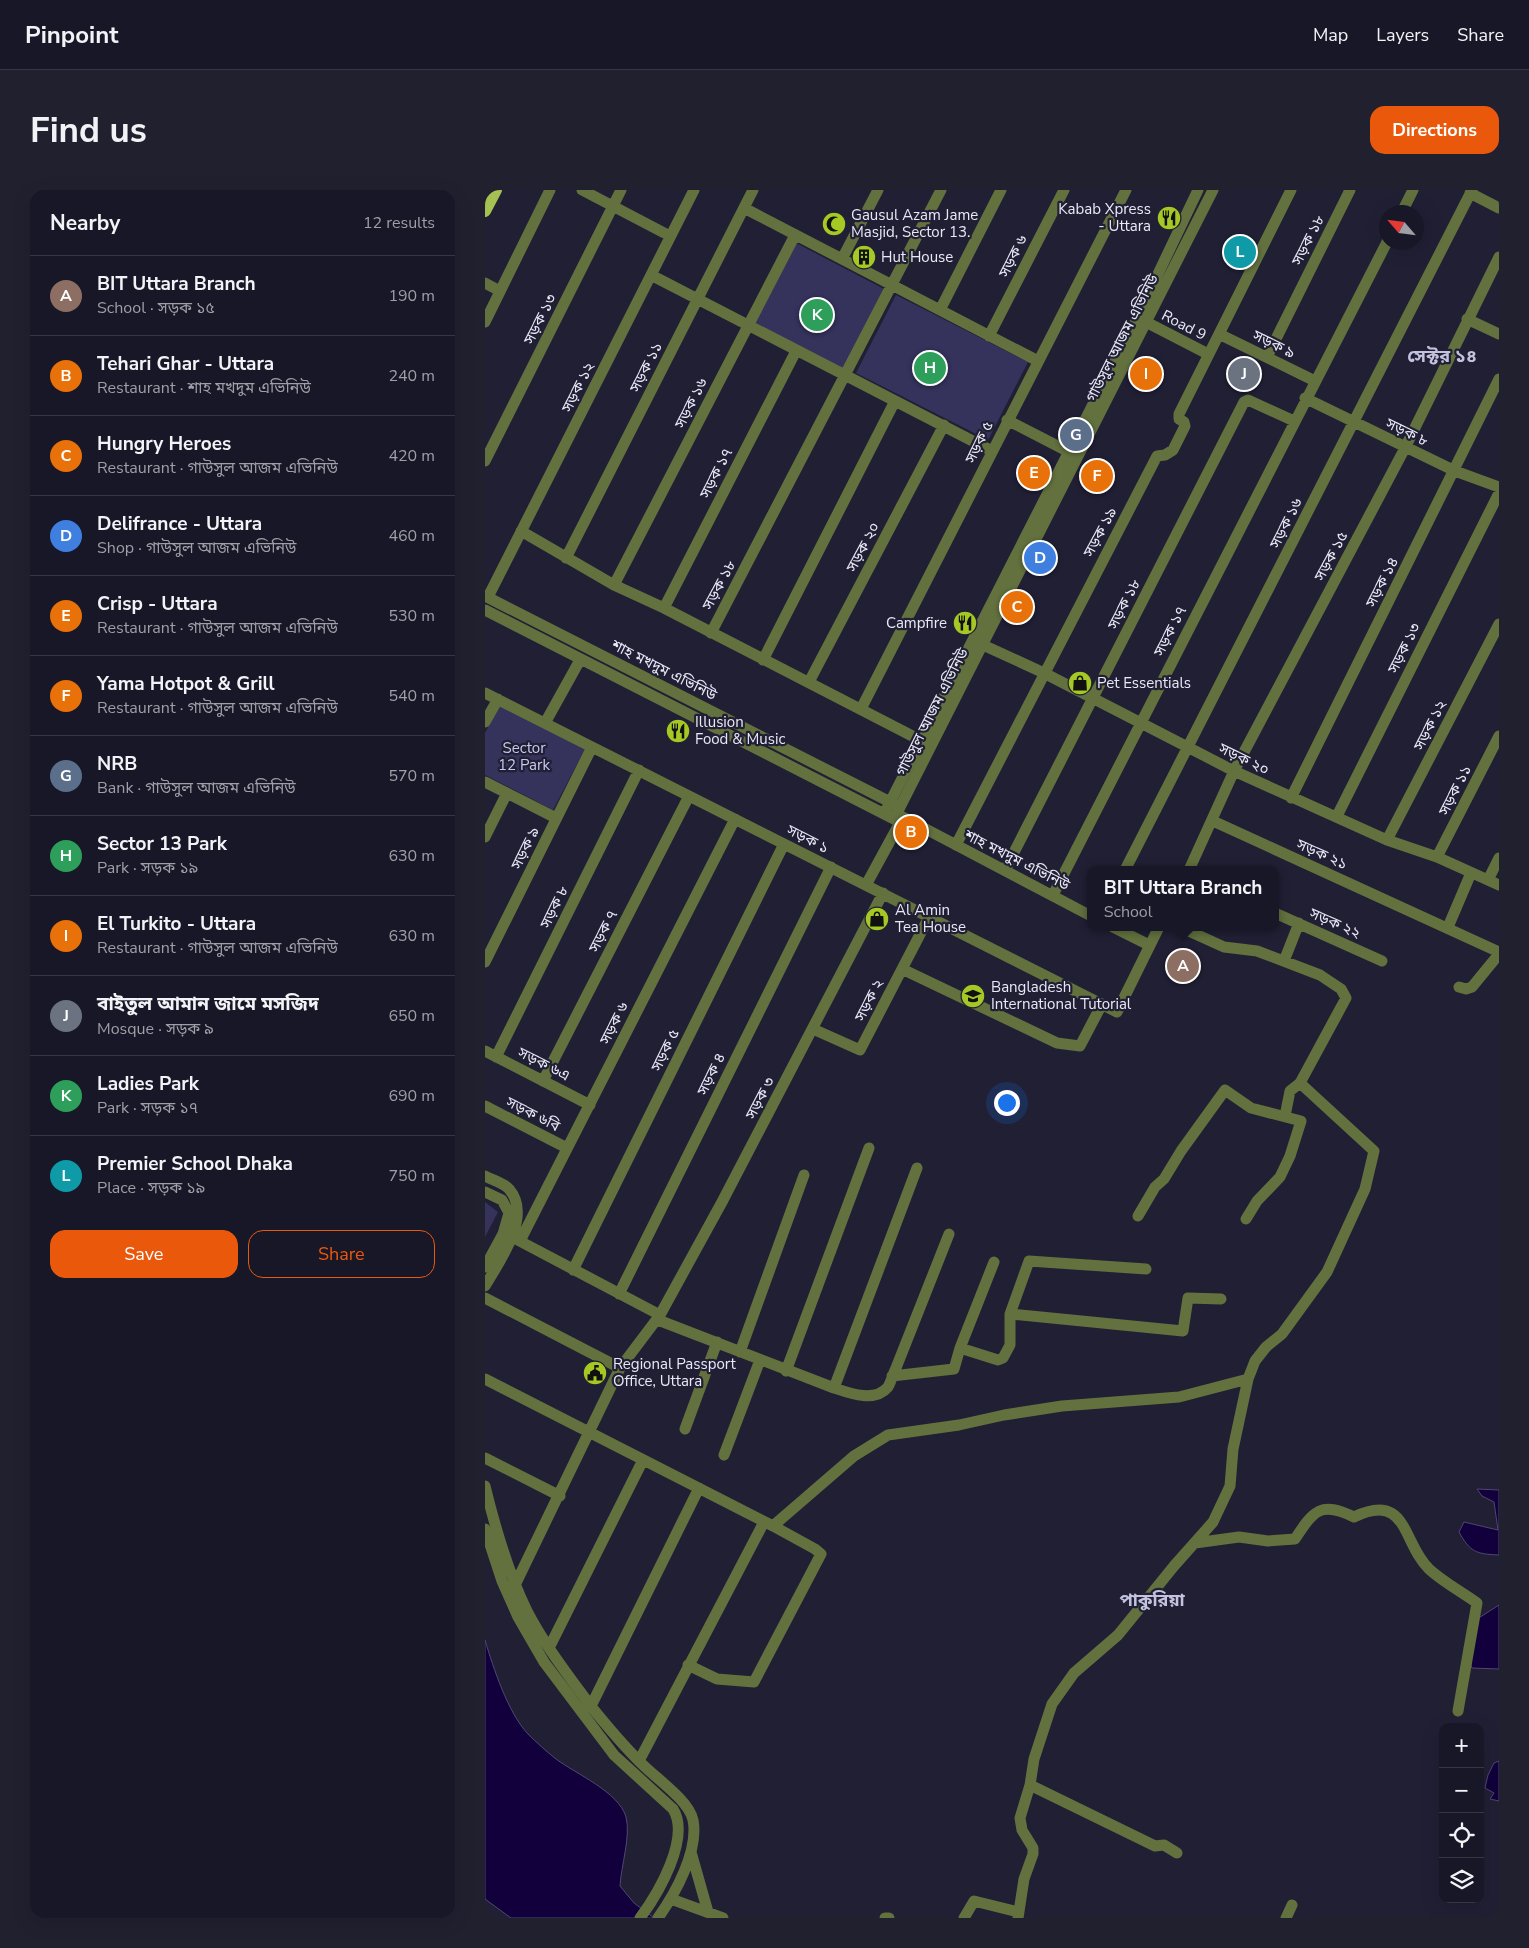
<!DOCTYPE html>
<html lang="en">
<head>
<meta charset="utf-8">
<style>
	body { margin:0; font-family:"Nunito Sans","Noto Sans Bengali",sans-serif; background:#21202f; color:#f1f3f6 }
	.controls { position:absolute; right:15px; bottom:15px; display:grid; overflow:hidden; border-radius:10px; box-shadow:0 5px 20px #0002 }
	.controls button { width:45px; height:45px; display:grid; place-items:center; padding:0; border:0; border-bottom:1px solid #363644; background:#181727; color:#f1f3f6; font:25px sans-serif }
	.compass { position:absolute; left:894px; top:15px; width:45px; height:45px; border-radius:50%; background:#181727; box-shadow:0 5px 20px #0002; rotate:298deg }
	.you { position:absolute; left:521px; top:912px; width:18px; height:18px; margin:-12px; border:4px solid #fff; border-radius:50%; background:#1a73e8; box-shadow:0 0 0 8px #1a73e833 }
	.badge { display:grid; place-items:center; width:32px; height:32px; border-radius:50%; background:#ea580c; color:#fff; font-size:16px; font-weight:700 }
	.pin { position:absolute; translate:-50% -50%; border:2px solid #fff; box-shadow:0 1px 5px #0006 }
	.popup { position:absolute; left:602px; top:676px; width:192px; height:65px; box-sizing:border-box; display:grid; place-content:center; border-radius:10px; background:#181727; filter:drop-shadow(0 1px 4px #0005); font-size:16px; white-space:nowrap; color:#9f9fa7 }
	.popup b { font-size:19px; color:#f1f3f6 }
	.popup::after { content:''; position:absolute; left:50%; top:100%; margin-left:-10px; border:10px solid transparent; border-top-color:#181727 }
	.list { margin:0; padding:0; list-style:none }
	h2 { display:flex; justify-content:space-between; align-items:center; height:65px; margin:0; padding:0 20px; font-size:21px }
	h2 small { font-size:16px; font-weight:400; color:#9f9fa7 }
	.list li { display:grid; grid-template-columns:32px 1fr auto; gap:15px; align-items:center; box-sizing:border-box; height:80px; padding:0 20px; border-top:1px solid #363644 }
	.list b { display:block; font-size:19px; white-space:nowrap }
	.list p { margin:0; font-size:16px; white-space:nowrap; color:#9f9fa7 }
	.list em { font-size:16px; font-style:normal; color:#9f9fa7 }
	.actions { display:flex; gap:10px; padding:15px 20px }
	.actions a { flex:1; padding:11px 0; border:1px solid #ea580c; border-radius:15px; text-align:center; font-size:18px; color:#ea580c }
	.actions .main { background:#ea580c; color:#fff }
	.icon { flex:none; width:28px; height:28px; fill:none; stroke:currentColor; stroke-width:2; stroke-linecap:round; stroke-linejoin:round }
	.map { position:relative; flex:none; width:1014px; height:1728px; overflow:hidden; border-radius:15px }
	header { display:flex; align-items:center; gap:30px; box-sizing:border-box; height:70px; padding:0 25px; background:#181727; border-bottom:1px solid #363644 }
	header strong { font-size:24px }
	nav { display:flex; gap:28px; margin-inline-start:auto; font-size:18px }
	.intro { display:flex; align-items:center; justify-content:space-between; box-sizing:border-box; height:120px; padding:0 30px }
	h1 { margin:0; font-size:35px }
	.button { padding:12px 22px; border-radius:15px; background:#ea580c; color:#fff; font-size:18px; font-weight:700 }
	main { display:flex; gap:30px; padding:0 30px }
	aside { flex:1; background:#181727; border-radius:15px; box-shadow:0 5px 20px #0002 }
	.map>svg:first-child { display:block }
</style>
</head>
<body>
<header>
<strong>Pinpoint</strong>
<nav><a>Map</a><a>Layers</a><a>Share</a></nav>
</header>
<div class="intro"><h1>Find us</h1><a class="button">Directions</a></div>
<main>
<aside>
<h2>Nearby<small>12 results</small></h2>
<ul class="list">
<li><span class="badge" style="background:#8d6e63">A</span><div><b>BIT Uttara Branch</b><p>School · সড়ক ১৫</p></div><em>190 m</em></li>
<li><span class="badge" style="background:#e8710a">B</span><div><b>Tehari Ghar - Uttara</b><p>Restaurant · শাহ মখদুম এভিনিউ</p></div><em>240 m</em></li>
<li><span class="badge" style="background:#e8710a">C</span><div><b>Hungry Heroes</b><p>Restaurant · গাউসুল আজম এভিনিউ</p></div><em>420 m</em></li>
<li><span class="badge" style="background:#3f7fe0">D</span><div><b>Delifrance - Uttara</b><p>Shop · গাউসুল আজম এভিনিউ</p></div><em>460 m</em></li>
<li><span class="badge" style="background:#e8710a">E</span><div><b>Crisp - Uttara</b><p>Restaurant · গাউসুল আজম এভিনিউ</p></div><em>530 m</em></li>
<li><span class="badge" style="background:#e8710a">F</span><div><b>Yama Hotpot &amp; Grill</b><p>Restaurant · গাউসুল আজম এভিনিউ</p></div><em>540 m</em></li>
<li><span class="badge" style="background:#5c6f8a">G</span><div><b>NRB</b><p>Bank · গাউসুল আজম এভিনিউ</p></div><em>570 m</em></li>
<li><span class="badge" style="background:#2e9e5b">H</span><div><b>Sector 13 Park</b><p>Park · সড়ক ১৯</p></div><em>630 m</em></li>
<li><span class="badge" style="background:#e8710a">I</span><div><b>El Turkito - Uttara</b><p>Restaurant · গাউসুল আজম এভিনিউ</p></div><em>630 m</em></li>
<li><span class="badge" style="background:#6b7280">J</span><div><b>বাইতুল আমান জামে মসজিদ</b><p>Mosque · সড়ক ৯</p></div><em>650 m</em></li>
<li><span class="badge" style="background:#2e9e5b">K</span><div><b>Ladies Park</b><p>Park · সড়ক ১৭</p></div><em>690 m</em></li>
<li><span class="badge" style="background:#0f9aa8">L</span><div><b>Premier School Dhaka</b><p>Place · সড়ক ১৯</p></div><em>750 m</em></li>
</ul>
<div class="actions"><a class="main">Save</a><a>Share</a></div>
</aside>
<div class="map">
<svg width="1014" height="1728" viewBox="0 0 1014 1728">
	<rect width="100%" height="100%" fill="#201f34"/>
	<path fill="#35325c" d="M 311,53 L 401,100 L 359,181 L 269,134 Z
		M 411,105 L 543,172 L 503,250 L 371,183 Z
		M 15,514 L 100,559 L 68,620 L 0,585 L 0,543 Z
		M 0,1012 L 13,1022 L 0,1047 Z"/>
	<path fill="#11003b" stroke="#524673" d="M 992,1299 L 1014,1300 L 1014,1365 C 991,1364 985,1362 974,1342 L 979,1332 L 1013,1340 L 1009,1312 L 997,1306 Z
		M 1014,1415 L 1014,1479 L 987,1478 L 979,1458 L 989,1431 Z
		M 0,1450 C 8,1477 23,1523 43,1544 C 51,1552 62,1562 71,1569 C 91,1584 134,1602 141,1627 C 146,1646 136,1676 135,1696 L 149,1713 L 169,1728 L 26,1728 L 0,1709 Z
		M 1014,1571 L 1014,1611 L 1005,1609 L 1009,1603 L 1000,1598 L 1003,1585 L 1009,1573 Z"/>
	<g fill="none" stroke-linecap="round" stroke-linejoin="round">
		<path stroke="#62713e" stroke-width="11" d="M 97,0 L 185,46
			M 985,3 L 1014,18
			M 259,18 L 553,171
			M 917,22 L 928,0
			M 357,69 L 393,0
			M 166,85 L 507,261
			M 0,93 L 15,101
			M 455,120 L 516,0
			M 982,129 L 1014,144
			M 0,132 L 65,0
			M 661,132 L 723,164
			M 734,144 L 830,191
			M 504,146 L 579,0
			M 782,167 L 865,0
			M 820,208 L 970,281 L 1014,297
			M 522,230 L 590,265
			M 0,271 L 136,0
			M 36,341 L 129,395 L 179,418 L 437,551
			M 81,368 L 268,0
			M 129,395 L 310,45
			M 0,406 L 413,616
			M 3,407 L 209,0
			M 179,418 L 311,161
			M 0,420 L 409,629 L 418,627 L 606,726
			M 226,443 L 456,0
			M 498,455 L 559,483 L 749,581 L 902,650 L 952,667 L 1014,695
			M 278,470 L 410,211
			M 324,492 L 459,235
			M 0,503 L 632,822 L 674,737
			M 376,519 L 641,0
			M 0,532 L 13,509
			M 60,533 L 95,470
			M 0,592 L 71,628
			M 806,608 L 1014,189
			M 399,624 L 652,128 L 713,0
			M 852,626 L 1014,303
			M 409,629 L 728,0
			M 728,631 L 1014,762
			M 0,647 L 22,603
			M 902,650 L 1014,434
			M 471,655 L 672,266 L 680,265 L 688,260 L 700,236 L 699,232 L 694,229 L 694,224 L 806,0
			M 952,667 L 1014,546
			M 520,680 L 759,212 L 763,210 L 809,231
			M 640,680 L 987,0
			M 704,680 L 749,581 L 920,258 L 1014,67
			M 1003,690 L 1014,668
			M 381,695 L 418,627
			M 568,705 L 902,52
			M 790,723 L 897,771
			M 628,737 L 664,755
			M 695,737 L 739,757 L 772,761 L 835,785 L 856,799 L 861,808 L 815,893 L 805,901 L 800,926
			M 963,737 L 986,683
			M 799,771 L 814,733
			M 0,772 L 107,557
			M 417,779 L 572,853 L 595,856 L 617,814
			M 974,797 L 981,799 L 987,797 L 1014,764
			M 328,839 L 375,860 L 444,727
			M 0,861 L 105,915
			M 11,867 L 154,580
			M 58,891 L 204,606
			M 0,916 L 82,958
			M 0,986 C 7,990 19,993 24,999 C 48,1026 14,1072 0,1096
			M 0,1002 L 17,1010 L 24,1023 L 18,1044 L 0,1077
			M 653,1026 L 670,997 L 679,989 L 696,961 L 740,900 L 766,918 L 816,931 L 805,966 L 795,987 L 772,1011 L 761,1029
			M 27,1047 L 175,1125
			M 35,1051 L 250,629
			M 88,1080 L 299,654
			M 134,1104 L 346,677
			M 0,1108 L 135,1178
			M 525,1124 L 698,1141 L 703,1108 L 736,1109
			M 173,1130 L 349,1198 C 364,1203 390,1213 403,1197 C 406,1192 408,1184 411,1178 L 464,1044
			M 475,1158 L 513,1170 L 518,1168 L 525,1155 L 525,1124 L 544,1071 L 661,1079
			M 255,1162 L 319,985
			M 301,1181 L 384,958
			M 407,1186 L 469,1179 L 475,1158 L 509,1072
			M 0,1189 L 288,1336 L 330,1359 L 336,1364 L 269,1492 L 232,1489 L 203,1475
			M 349,1198 L 432,978
			M 200,1239 L 232,1152
			M 239,1265 L 275,1170
			M 0,1268 L 75,1306
			M 0,1296 C 10,1337 23,1382 42,1421 C 59,1454 83,1485 105,1515 C 121,1535 137,1554 155,1572 C 169,1587 204,1610 208,1630 C 214,1661 190,1704 173,1728
			M 288,1336 L 369,1266 L 403,1245 L 474,1235 L 519,1225 L 577,1216 L 694,1207 L 763,1189
			M 0,1339 L 17,1391 L 33,1427 L 59,1472 L 129,1565 L 188,1619 C 206,1648 173,1704 155,1728
			M 710,1353 L 754,1347 L 783,1351 L 810,1349 C 829,1320 836,1311 869,1327 C 923,1301 917,1353 944,1379 C 958,1392 977,1402 992,1413 L 973,1521
			M 31,1393 L 135,1178 L 175,1125 L 237,1012 L 398,703
			M 64,1458 L 158,1270
			M 106,1516 L 214,1298
			M 154,1571 L 279,1332
			M 545,1595 L 670,1656 L 679,1655 L 692,1663
			M 206,1662 L 223,1722
			M 186,1709 L 238,1728
			M 400,1728 L 404,1728
			M 479,1728 L 489,1711 L 533,1722
			M 533,1728 L 539,1689 L 548,1664 L 548,1658 L 537,1640 L 535,1628 L 545,1595 L 549,1569 L 567,1514 L 589,1483 L 633,1445 L 689,1376 L 728,1332 L 745,1296 L 748,1259 L 763,1189 L 770,1171 L 781,1157 L 797,1144 L 842,1082 L 880,999 L 889,961 L 815,893
			M 801,1728 L 807,1715"/>
		<path stroke="#a4c151" stroke-width="12" d="M 0,21 L 11,0"/>
	</g>
	<defs>
		<g id="restaurant-disc" transform="scale(1.25)"><circle r="9.5" fill="#a5c824" stroke="#201f34"/><path d="M-5-6h1v4h1v-4h1v4h1v-4h1v5L-1.5 .5V6h-2V.5L-5-1ZM5-6V6H3V1.5H1.5Q1.5-4 5-6Z" fill="#111"/></g>
		<g id="mosque-disc" transform="scale(1.25)"><circle r="9.5" fill="#a5c824" stroke="#201f34"/><path d="M3.5-4.9A6 6 0 1 0 3.5 4.9A5 5 0 1 1 3.5-4.9Z" fill="#111"/></g>
		<g id="building-disc" transform="scale(1.25)"><circle r="9.5" fill="#a5c824" stroke="#201f34"/><path d="M-4-6H4V6H1V3H-1V6H-4ZM-2.5-4.3h1.7v1.8h-1.7ZM.8-4.3h1.7v1.8H.8ZM-2.5-1h1.7V.8h-1.7ZM.8-1h1.7V.8H.8Z" fill="#111"/></g>
		<g id="shop-disc" transform="scale(1.25)"><circle r="9.5" fill="#a5c824" stroke="#201f34"/><path d="M-5-2.5h2.3a2.7 3.5 0 0 1 5.4 0H5L5.5 6h-11ZM-1.5-2.5h3a1.5 2.3 0 0 0-3 0Z" fill="#111"/></g>
		<g id="school-disc" transform="scale(1.25)"><circle r="9.5" fill="#a5c824" stroke="#201f34"/><path d="M0-5L7-2L0 1L-7-2ZM-4 1L0 2.5L4 1V4Q0 6-4 4Z" fill="#111"/></g>
		<g id="civic-disc" transform="scale(1.25)"><circle r="9.5" fill="#a5c824" stroke="#201f34"/><path d="M-.6-6.5H3V-4.5H.6V-3L4-1V1h2V6H-6V1h2V-1L-.6-3ZM-1.2 2.5V6h2.4V2.5Z" fill="#111"/></g>
	</defs>
	<g fill-rule="evenodd">
		<use href="#restaurant-disc" x="684" y="28"/>
		<use href="#mosque-disc" x="349" y="34"/>
		<use href="#building-disc" x="379" y="67"/>
		<use href="#restaurant-disc" x="480" y="433"/>
		<use href="#shop-disc" x="595" y="493"/>
		<use href="#restaurant-disc" x="193" y="541"/>
		<use href="#shop-disc" x="392" y="729"/>
		<use href="#school-disc" x="488" y="806"/>
		<use href="#civic-disc" x="110" y="1183"/>
	</g>
	<g text-anchor="middle" dominant-baseline="central" stroke-width="4.5" stroke-linejoin="round" paint-order="stroke">
		<g font-size="15" fill="#e8e8f7" stroke="#201f34" text-anchor="start">
			<text x="666" y="19" text-anchor="end">Kabab Xpress<tspan x="666" dy="17">- Uttara</tspan></text>
			<text x="366" y="25">Gausul Azam Jame<tspan x="366" dy="17">Masjid, Sector 13.</tspan></text>
			<text x="396" y="67">Hut House</text>
			<text x="462" y="433" text-anchor="end">Campfire</text>
			<text x="612" y="493">Pet Essentials</text>
			<text x="210" y="532">Illusion<tspan x="210" dy="17">Food &amp; Music</tspan></text>
			<text x="410" y="720">Al Amin<tspan x="410" dy="17">Tea House</tspan></text>
			<text x="506" y="797">Bangladesh<tspan x="506" dy="17">International Tutorial</tspan></text>
			<text x="128" y="1174">Regional Passport<tspan x="128" dy="17">Office, Uttara</tspan></text>
		</g>
		<g font-size="15" fill="#e8e8f7" stroke="#201f34">
			<text transform="translate(823 50) rotate(-63)">সড়ক ১৮</text>
			<text transform="translate(528 66) rotate(-63)">সড়ক ৬</text>
			<text transform="translate(55 129) rotate(-63)">সড়ক ১৩</text>
			<text transform="translate(699 135) rotate(27)">Road 9</text>
			<text transform="translate(637 148) rotate(-63)">গাউসুল আজম এভিনিউ</text>
			<text transform="translate(789 154) rotate(26)">সড়ক ৯</text>
			<text transform="translate(161 177) rotate(-63)">সড়ক ১১</text>
			<text transform="translate(93 197) rotate(-63)">সড়ক ১২</text>
			<text transform="translate(206 213) rotate(-63)">সড়ক ১৬</text>
			<text transform="translate(922 242) rotate(26)">সড়ক ৮</text>
			<text transform="translate(494 252) rotate(-64)">সড়ক ৫</text>
			<text transform="translate(231 283) rotate(-63)">সড়ক ১৭</text>
			<text transform="translate(801 333) rotate(-63)">সড়ক ১৬</text>
			<text transform="translate(615 342) rotate(-62)">সড়ক ১৯</text>
			<text transform="translate(378 357) rotate(-62)">সড়ক ২০</text>
			<text transform="translate(846 366) rotate(-62)">সড়ক ১৫</text>
			<text transform="translate(897 392) rotate(-63)">সড়ক ১৪</text>
			<text transform="translate(234 395) rotate(-62)">সড়ক ১৮</text>
			<text transform="translate(639 414) rotate(-63)">সড়ক ১৮</text>
			<text transform="translate(685 441) rotate(-63)">সড়ক ১৭</text>
			<text transform="translate(919 458) rotate(-63)">সড়ক ১৩</text>
			<text transform="translate(179 480) rotate(27)">শাহ মখদুম এভিনিউ</text>
			<text transform="translate(447 522) rotate(-63)">গাউসুল আজম এভিনিউ</text>
			<text transform="translate(945 535) rotate(-63)">সড়ক ১২</text>
			<text transform="translate(759 569) rotate(26)">সড়ক ২০</text>
			<text transform="translate(970 600) rotate(-63)">সড়ক ১১</text>
			<text transform="translate(323 649) rotate(27)">সড়ক ১</text>
			<text transform="translate(40 658) rotate(-64)">সড়ক ৯</text>
			<text transform="translate(837 664) rotate(24)">সড়ক ২১</text>
			<text transform="translate(532 670) rotate(27)">শাহ মখদুম এভিনিউ</text>
			<text transform="translate(69 717) rotate(-64)">সড়ক ৮</text>
			<text transform="translate(850 733) rotate(24)">সড়ক ২২</text>
			<text transform="translate(118 741) rotate(-63)">সড়ক ৭</text>
			<text transform="translate(384 810) rotate(-63)">সড়ক ২</text>
			<text transform="translate(129 833) rotate(-63)">সড়ক ৬</text>
			<text transform="translate(180 860) rotate(-64)">সড়ক ৫</text>
			<text transform="translate(59 874) rotate(27)">সড়ক ৬এ</text>
			<text transform="translate(226 884) rotate(-64)">সড়ক ৪</text>
			<text transform="translate(275 908) rotate(-62)">সড়ক ৩</text>
			<text transform="translate(48 924) rotate(27)">সড়ক ৬বি</text>
		</g>
		<g font-size="15" fill="#c9c8f0" stroke="#201f34">
			<text x="39" y="558">Sector<tspan x="39" dy="17">12 Park</tspan></text>
		</g>
		<g font-size="18" font-weight="bold" fill="#c3c3e0" stroke="#201f34">
			<text x="957" y="166">সেক্টর ১৪</text>
			<text x="667" y="1410">পাকুরিয়া</text>
		</g>
	</g>
</svg>
<div class="controls">
<button>+</button>
<button>−</button>
<button><svg class="icon" aria-label="locate" viewBox="0 0 24 24"><circle cx="12" cy="12" r="6"/><path d="M12 2v4M12 18v4M2 12h4M18 12h4"/></svg></button>
<button><svg class="icon" aria-label="layers" viewBox="0 0 24 24"><path d="M12 4l9 5-9 5-9-5zM3 14l9 5 9-5"/></svg></button>
</div>
<svg class="compass" viewBox="-18 -18 36 36"><path d="M0-13l5 13h-10z" fill="#e53935"/><path d="M0 13l5-13h-10z" fill="#9f9fa7"/></svg>
<div class="you"></div>
<div class="pin badge" style="left:698px;top:776px;background:#8d6e63">A</div>
<div class="popup"><b>BIT Uttara Branch</b>School</div>
<div class="pin badge" style="left:426px;top:642px;background:#e8710a">B</div>
<div class="pin badge" style="left:532px;top:417px;background:#e8710a">C</div>
<div class="pin badge" style="left:555px;top:368px;background:#3f7fe0">D</div>
<div class="pin badge" style="left:549px;top:283px;background:#e8710a">E</div>
<div class="pin badge" style="left:612px;top:286px;background:#e8710a">F</div>
<div class="pin badge" style="left:591px;top:245px;background:#5c6f8a">G</div>
<div class="pin badge" style="left:445px;top:178px;background:#2e9e5b">H</div>
<div class="pin badge" style="left:661px;top:184px;background:#e8710a">I</div>
<div class="pin badge" style="left:759px;top:184px;background:#6b7280">J</div>
<div class="pin badge" style="left:332px;top:125px;background:#2e9e5b">K</div>
<div class="pin badge" style="left:755px;top:62px;background:#0f9aa8">L</div>
</div>
</main>
</body>
</html>
